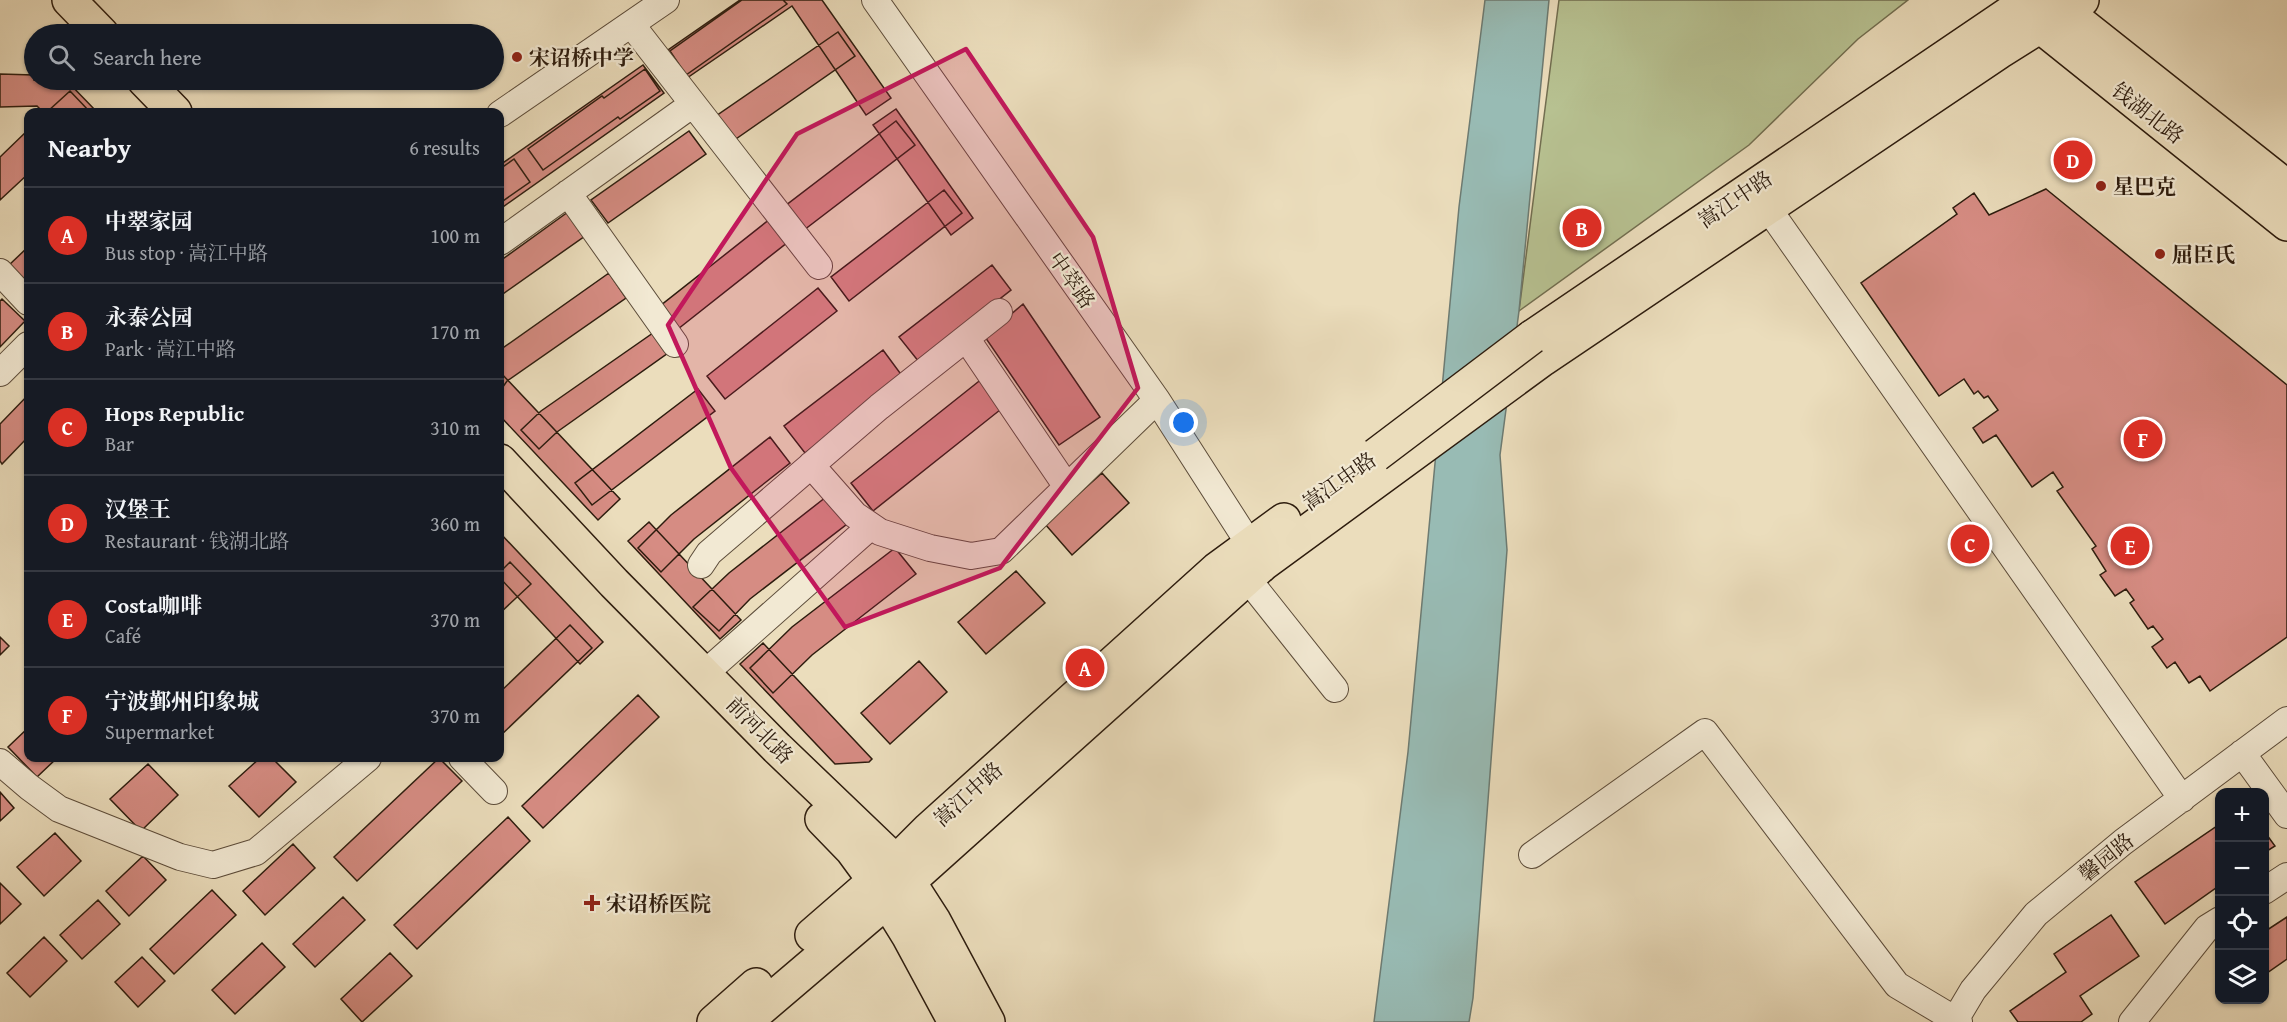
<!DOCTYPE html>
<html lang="en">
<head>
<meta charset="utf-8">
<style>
	body { margin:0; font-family:"Gentium Book Plus","Noto Serif SC",serif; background:#242831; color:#f1f3f6 }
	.controls { position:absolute; right:18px; bottom:18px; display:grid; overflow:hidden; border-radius:12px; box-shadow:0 2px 4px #0004 }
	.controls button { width:54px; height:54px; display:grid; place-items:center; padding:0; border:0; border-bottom:2px solid #363941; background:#171b24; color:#f1f3f6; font:30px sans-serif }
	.you { position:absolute; left:1184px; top:423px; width:21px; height:21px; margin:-15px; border:4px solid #fff; border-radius:50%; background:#1a73e8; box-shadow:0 0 0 9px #1a73e833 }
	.badge { display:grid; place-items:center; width:39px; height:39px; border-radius:50%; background:#d93025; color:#fff; font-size:20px; font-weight:700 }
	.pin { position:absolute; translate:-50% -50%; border:3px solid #fff; box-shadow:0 2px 6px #0006 }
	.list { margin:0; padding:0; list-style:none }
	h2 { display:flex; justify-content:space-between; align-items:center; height:78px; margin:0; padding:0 24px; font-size:26px }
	h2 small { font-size:20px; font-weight:400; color:#9ea1a6 }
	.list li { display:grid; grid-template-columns:39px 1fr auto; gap:18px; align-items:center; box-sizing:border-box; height:96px; padding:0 24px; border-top:2px solid #363941 }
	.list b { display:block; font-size:22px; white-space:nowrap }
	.list p { margin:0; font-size:20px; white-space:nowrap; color:#9ea1a6 }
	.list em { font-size:20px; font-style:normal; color:#9ea1a6 }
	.icon { flex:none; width:33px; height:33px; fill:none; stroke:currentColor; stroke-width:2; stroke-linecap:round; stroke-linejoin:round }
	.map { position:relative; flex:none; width:2287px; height:1022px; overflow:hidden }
	.search { position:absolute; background:#171b24; box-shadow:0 2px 4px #0004; left:24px; top:24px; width:480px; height:66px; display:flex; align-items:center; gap:15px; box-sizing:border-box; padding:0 21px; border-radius:33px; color:#9ea1a6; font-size:22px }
	.panel { position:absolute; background:#171b24; box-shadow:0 2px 4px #0004; left:24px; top:108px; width:480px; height:654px; border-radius:12px }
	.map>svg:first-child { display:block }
</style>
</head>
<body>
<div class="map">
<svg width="2287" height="1022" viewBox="0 0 2287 1022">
	<rect width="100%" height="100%" fill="#ebddbc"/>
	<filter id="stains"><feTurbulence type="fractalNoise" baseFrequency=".00333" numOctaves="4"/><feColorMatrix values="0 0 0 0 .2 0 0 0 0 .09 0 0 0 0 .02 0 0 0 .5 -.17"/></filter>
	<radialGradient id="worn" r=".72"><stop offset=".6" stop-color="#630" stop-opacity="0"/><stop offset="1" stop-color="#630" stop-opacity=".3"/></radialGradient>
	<path fill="#b7c191" stroke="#726e50" stroke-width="1.5" d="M 1559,0 L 1908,0 L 1858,39 L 1749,145 L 1519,311 Z"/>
	<path fill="#98bbb4" stroke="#6d7b72" stroke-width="1.5" d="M 1485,0 L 1549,0 L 1519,311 L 1500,455 L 1507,550 L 1473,998 L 1469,1022 L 1374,1022 L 1408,752 L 1459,207 Z"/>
	<path fill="#d68c83" stroke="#2d1c0e" stroke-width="1.5" d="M 740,0 L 822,0 L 891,98 L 866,115 L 792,6 L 687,78 L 668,50 Z
		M 742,0 L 783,0 L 787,4 L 686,75 L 670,51 Z
		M 838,32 L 855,56 L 733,141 L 716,116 Z
		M 643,65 L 664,93 L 500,209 L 500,165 Z
		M 645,69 L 660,91 L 620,119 L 618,117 L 543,170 L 528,149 L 602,96 L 604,98 Z
		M 0,74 L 34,75 L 34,80 L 66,80 L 97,112 L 43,112 L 37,106 L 0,107 Z
		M 70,91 L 90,112 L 47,112 Z
		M 896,109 L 973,218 L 951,235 L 873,125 Z
		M 896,121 L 915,145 L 804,230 L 785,206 Z
		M 28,130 L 28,174 L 0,200 L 0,157 Z
		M 689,131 L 706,154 L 608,223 L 591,200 Z
		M 514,159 L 530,182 L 500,203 L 500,169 Z
		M 2046,189 L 2287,385 L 2287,637 L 2210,691 L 2200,676 L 2189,683 L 2175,662 L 2167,668 L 2152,647 L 2163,639 L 2153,626 L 2148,629 L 2130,603 L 2134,600 L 2126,589 L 2115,596 L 2100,575 L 2106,571 L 2092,549 L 2096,546 L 2057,491 L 2063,487 L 2053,472 L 2032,487 L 1996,435 L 1983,443 L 1973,428 L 1998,410 L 1988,396 L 1984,398 L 1978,391 L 1974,394 L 1964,379 L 1939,396 L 1861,283 L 1957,214 L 1953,208 L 1974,193 L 1989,215 Z
		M 944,190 L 962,213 L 849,301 L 831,277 Z
		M 568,212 L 585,236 L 500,296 L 500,261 Z
		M 770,219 L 788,242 L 678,329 L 660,306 Z
		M 28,247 L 28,287 L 8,266 Z
		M 992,265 L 1011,290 L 919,362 L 899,337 Z
		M 609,273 L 626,298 L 507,381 L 500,391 L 500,350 Z
		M 818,288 L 837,311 L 725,399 L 707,376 Z
		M 2,299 L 25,321 L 0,347 L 0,301 Z
		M 1023,304 L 1100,417 L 1059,445 L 985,337 Z
		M 653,333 L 668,353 L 557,432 L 539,449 L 521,430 L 541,411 Z
		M 883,350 L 903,377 L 805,453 L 784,426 Z
		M 500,372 L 620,499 L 598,520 L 500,416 Z
		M 983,378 L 1005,406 L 873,511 L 851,483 Z
		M 698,389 L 715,411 L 592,505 L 575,483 Z
		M 28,395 L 28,437 L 2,464 L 0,461 L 0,424 Z
		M 770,437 L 790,463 L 694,539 L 661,572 L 638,548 L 671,515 Z
		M 1102,473 L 1129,503 L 1072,555 L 1045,524 Z
		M 826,497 L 847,524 L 750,599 L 719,631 L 693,607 L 729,573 Z
		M 649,522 L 741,620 L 720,639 L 628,541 Z
		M 500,533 L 603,642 L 580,664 L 500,578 Z
		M 895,548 L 916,574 L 812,655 L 773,693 L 750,668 L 792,627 Z
		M 510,562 L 531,584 L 500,613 L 500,572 Z
		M 1016,571 L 1045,603 L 986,654 L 958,622 Z
		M 570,625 L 592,648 L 500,736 L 500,692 Z
		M 0,637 L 9,646 L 0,655 Z
		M 763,643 L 872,759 L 869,762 L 835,764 L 740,664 Z
		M 919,661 L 947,692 L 890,744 L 861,713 Z
		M 638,695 L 659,717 L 543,828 L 522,806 Z
		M 28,728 L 28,758 L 57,758 L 37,777 L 8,747 Z
		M 260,758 L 272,758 L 296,782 L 259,817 L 229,786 Z
		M 439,758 L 462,781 L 357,881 L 334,857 Z
		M 148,764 L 178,795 L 141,831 L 110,799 Z
		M 0,792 L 14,808 L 0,821 Z
		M 508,817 L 530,841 L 417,949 L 394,925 Z
		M 2220,824 L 2220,885 L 2165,924 L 2135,882 Z
		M 2264,831 L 2275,846 L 2264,853 Z
		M 55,833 L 81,861 L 44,896 L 17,867 Z
		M 293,844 L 315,868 L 265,915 L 243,891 Z
		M 143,856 L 166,880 L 129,916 L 106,891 Z
		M 0,883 L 21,904 L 0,924 Z
		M 212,890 L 236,915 L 174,974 L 150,949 Z
		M 343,897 L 365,920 L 315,967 L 293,944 Z
		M 98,900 L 120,924 L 82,959 L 60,935 Z
		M 2111,915 L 2139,956 L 2080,996 L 2092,1014 L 2081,1022 L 2018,1022 L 2010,1011 L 2066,972 L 2054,954 Z
		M 2287,917 L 2287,959 L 2264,975 L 2264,932 Z
		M 44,937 L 67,961 L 30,997 L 7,973 Z
		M 262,943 L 285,967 L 235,1014 L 212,990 Z
		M 390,953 L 412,976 L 362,1022 L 341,999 Z
		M 142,957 L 165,981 L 138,1007 L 115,982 Z"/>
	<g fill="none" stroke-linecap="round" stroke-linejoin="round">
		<g stroke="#5c4c3a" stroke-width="28">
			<path id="minor" d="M 875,0 L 1157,400 L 1259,559
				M 631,24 L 819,266
				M 500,114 L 666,0
				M 568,193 L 675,344
				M 1758,194 L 2182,799
				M 500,242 L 693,104
				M 0,272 L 28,302
				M 966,338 L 1067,487
				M 0,373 L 28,345
				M 811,465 L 855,515 L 880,532 L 930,548 L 971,556 L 1001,551 L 1157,400
				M 701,565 L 709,553 L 879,407 L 999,312
				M 1246,577 L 1335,689
				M 704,674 L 871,526
				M 2242,753 L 2287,815
				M 462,758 L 494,791
				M 0,762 L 29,787 L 59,809 L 180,857 L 213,865 L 256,852 L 368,758
				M 1532,855 L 1705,732 L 1897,985 L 1959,1022
				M 2264,891 L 2287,876
				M 1954,1022 L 1973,990 L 2036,914 L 2123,842 L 2287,720
				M 2132,1022 L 2207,928 L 2220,920"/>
		</g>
		<g stroke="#2d1c0e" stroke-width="36">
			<path id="major" d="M 69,0 L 102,34
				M 2051,0 L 2287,187
				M 2025,14 L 2287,224
				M 144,80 L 175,112
				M 1532,337 L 2029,0
				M 500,461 L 614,583 L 777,748 L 896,862 L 934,921 L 988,1022
				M 822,819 L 852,850 L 874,880 L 908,935 L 955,1022
				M 812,935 L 896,862 L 929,829 L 1217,569 L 1284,520
				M 714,1022 L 756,985
				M 745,1022 L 887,901 L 1263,564 L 1543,359 L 1999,52 L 2082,0"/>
		</g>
		<use href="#minor" stroke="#f2e9d3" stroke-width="26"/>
		<use href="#major" stroke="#ebddbc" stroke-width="33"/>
		<g stroke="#2d1c0e" stroke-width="36" stroke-linecap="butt">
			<path id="major-bridge" d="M 1376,455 L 1532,337"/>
		</g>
		<use href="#major-bridge" stroke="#ebddbc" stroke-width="33"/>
	</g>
	<path fill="#c2185b" fill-opacity="0.2" stroke="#c2185b" stroke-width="4.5" stroke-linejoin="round" d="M 966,49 L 1093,237 L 1138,388 L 1000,568 L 845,627 L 731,468 L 668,325 L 797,134 Z"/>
	<g fill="#8f2418" stroke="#f2e9d3" stroke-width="2">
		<circle cx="517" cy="57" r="6"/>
		<circle cx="2101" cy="186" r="6"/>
		<circle cx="2160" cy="254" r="6"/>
		<path d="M589 894h6v6h6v6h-6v6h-6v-6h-6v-6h6z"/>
	</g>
	<g text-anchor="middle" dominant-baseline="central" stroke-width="4.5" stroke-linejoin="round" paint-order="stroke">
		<g font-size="21" font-weight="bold" fill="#2d1c0e" stroke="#f2e9d3" text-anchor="start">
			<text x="529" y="57">宋诏桥中学</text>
			<text x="2113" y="186">星巴克</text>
			<text x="2172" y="254">屈臣氏</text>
			<text x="606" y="903">宋诏桥医院</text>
		</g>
		<g font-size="21" fill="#2d1c0e" stroke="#f2e9d3">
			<text transform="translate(2148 113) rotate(38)">钱湖北路</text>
			<text transform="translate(1735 199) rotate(-34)">嵩江中路</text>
			<text transform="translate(1072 280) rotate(55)">中萃路</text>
			<text transform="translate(1339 481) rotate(-35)">嵩江中路</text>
			<text transform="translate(760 730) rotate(45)">前河北路</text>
			<text transform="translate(968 794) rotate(-42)">嵩江中路</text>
			<text transform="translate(2106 857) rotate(-39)">馨园路</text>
		</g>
	</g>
	<rect width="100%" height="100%" filter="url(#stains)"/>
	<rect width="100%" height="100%" fill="url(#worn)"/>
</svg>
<div class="controls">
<button>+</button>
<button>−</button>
<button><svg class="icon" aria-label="locate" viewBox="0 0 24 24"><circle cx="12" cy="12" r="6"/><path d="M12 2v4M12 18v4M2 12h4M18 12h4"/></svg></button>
<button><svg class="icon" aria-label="layers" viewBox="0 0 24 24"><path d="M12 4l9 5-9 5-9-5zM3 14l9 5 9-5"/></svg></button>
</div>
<div class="you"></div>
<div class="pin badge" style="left:1085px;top:668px">A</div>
<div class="pin badge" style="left:1582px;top:228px">B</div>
<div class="pin badge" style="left:1970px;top:544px">C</div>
<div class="pin badge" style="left:2073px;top:160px">D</div>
<div class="pin badge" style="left:2130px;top:546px">E</div>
<div class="pin badge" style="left:2143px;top:439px">F</div>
<div class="search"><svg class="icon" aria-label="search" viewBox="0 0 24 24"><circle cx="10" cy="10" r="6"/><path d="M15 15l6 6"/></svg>Search here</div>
<section class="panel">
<h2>Nearby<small>6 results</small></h2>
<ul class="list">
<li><span class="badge">A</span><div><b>中翠家园</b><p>Bus stop · 嵩江中路</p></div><em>100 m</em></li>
<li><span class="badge">B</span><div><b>永泰公园</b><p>Park · 嵩江中路</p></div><em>170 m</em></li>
<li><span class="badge">C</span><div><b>Hops Republic</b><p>Bar</p></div><em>310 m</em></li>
<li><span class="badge">D</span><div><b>汉堡王</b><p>Restaurant · 钱湖北路</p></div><em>360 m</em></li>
<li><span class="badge">E</span><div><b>Costa咖啡</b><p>Café</p></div><em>370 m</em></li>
<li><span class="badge">F</span><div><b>宁波鄞州印象城</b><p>Supermarket</p></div><em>370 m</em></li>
</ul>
</section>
</div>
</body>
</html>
